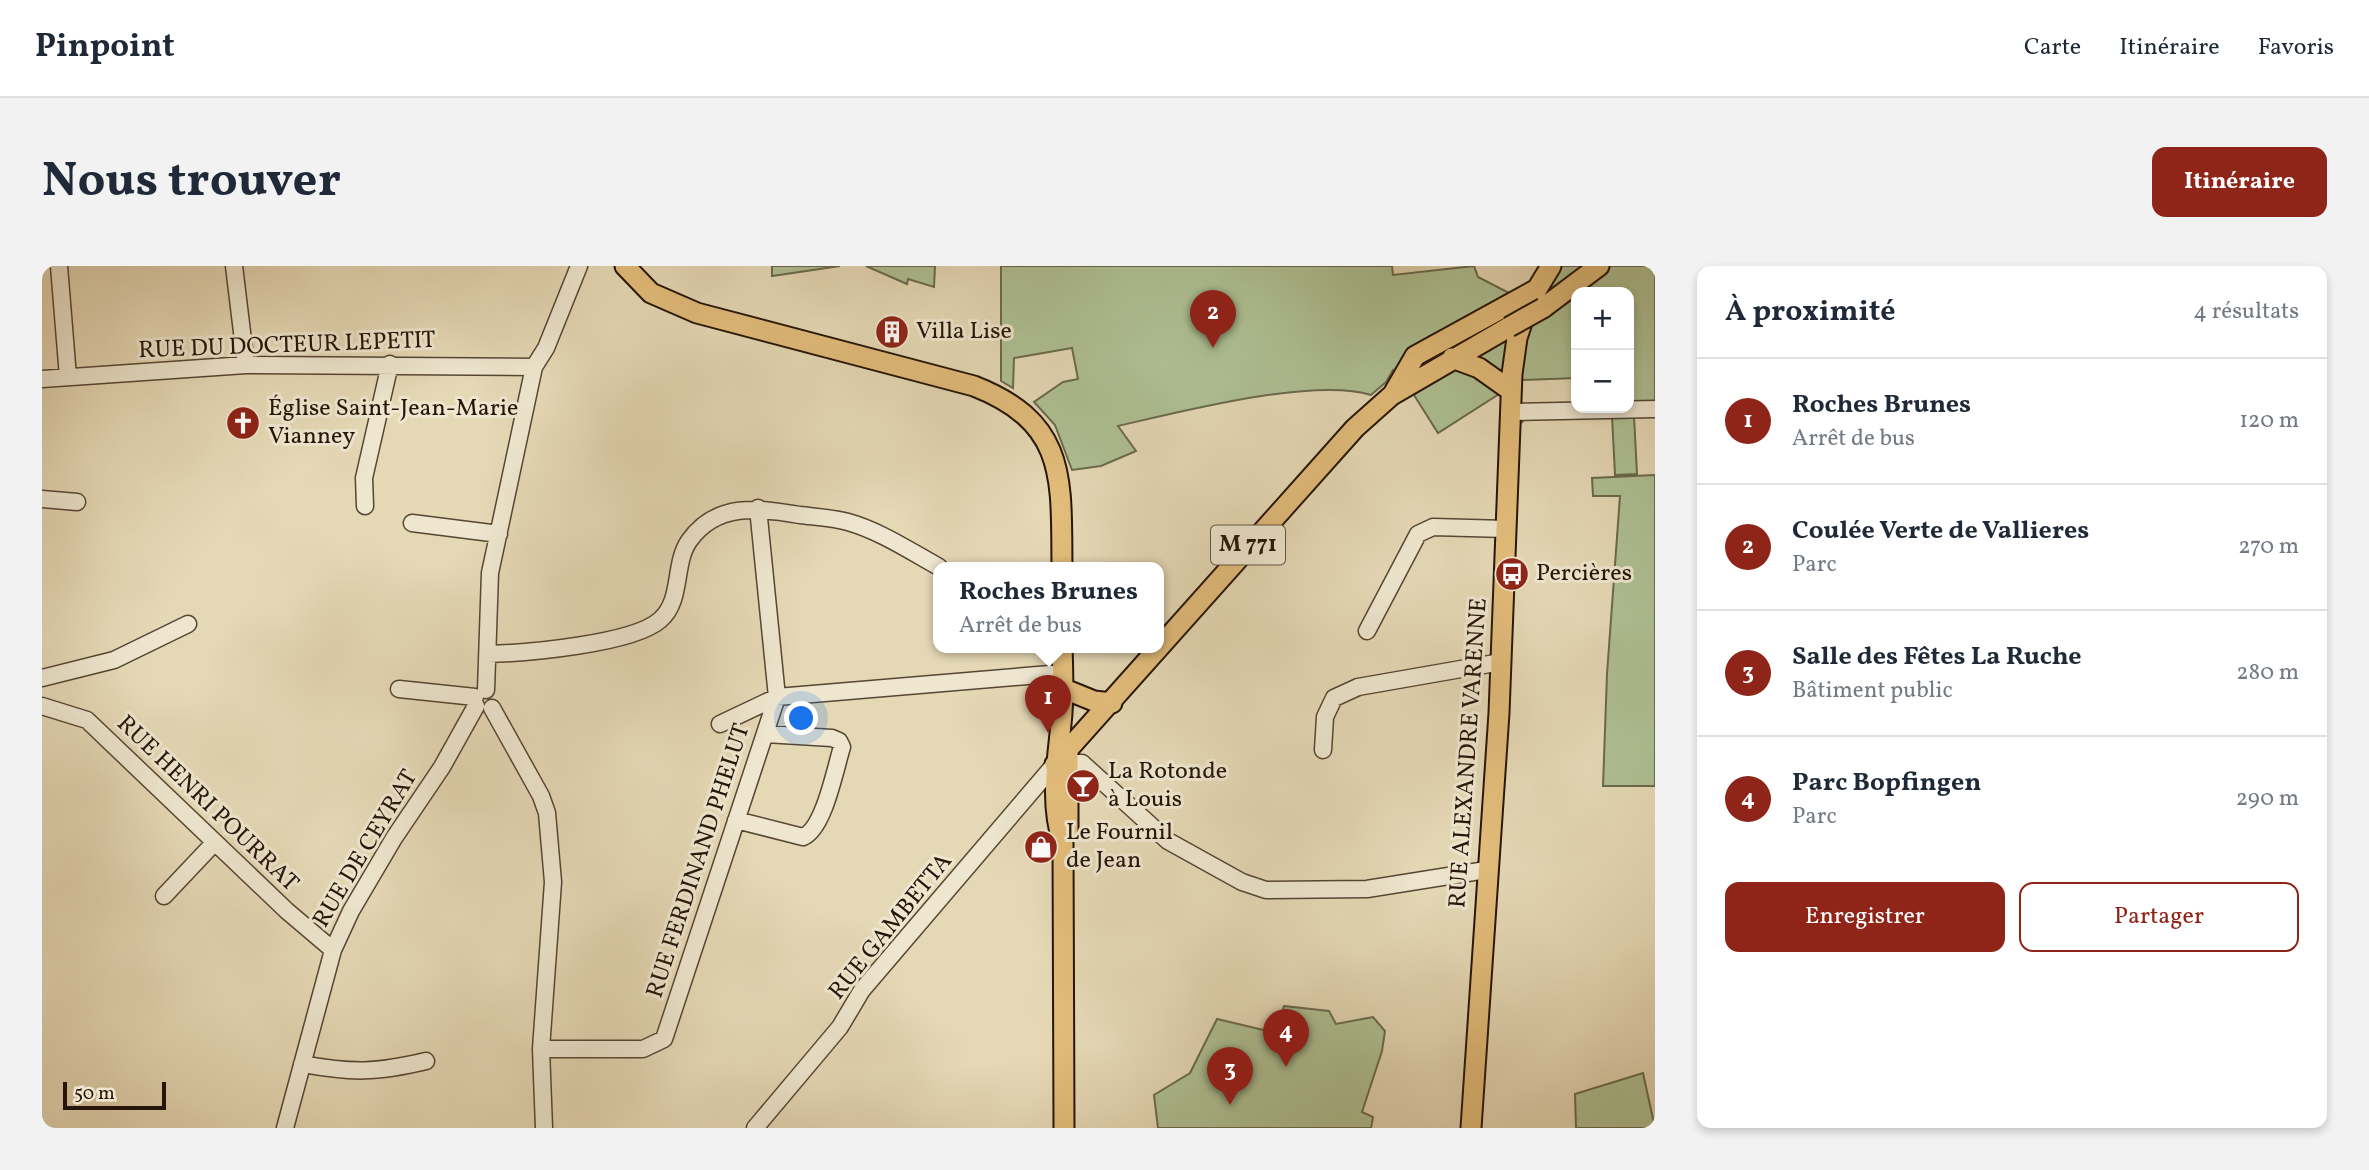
<!DOCTYPE html>
<html lang="fr">
<head>
<meta charset="utf-8">
<style>
	body { margin:0; font-family:Vollkorn,serif; background:#f2f2f3; color:#1f2937 }
	.controls { position:absolute; right:21px; top:21px; display:grid; overflow:hidden; border-radius:14px; box-shadow:0 4px 10px #0003 }
	.controls button { width:63px; height:63px; display:grid; place-items:center; padding:0; border:0; border-bottom:2px solid #e0e1e3; background:#fff; color:#1f2937; font:35px sans-serif }
	.scale { position:absolute; left:21px; bottom:18px; width:103px; box-sizing:border-box; padding-left:7px; border:4px solid #261508; border-top:0; font-size:19px; line-height:24px; white-space:nowrap; color:#261508; -webkit-text-stroke:5px #eee6cf; paint-order:stroke }
	.you { position:absolute; left:760px; top:453px; width:24px; height:24px; margin:-18px; border:5px solid #fff; border-radius:50%; background:#1a73e8; box-shadow:0 0 0 10px #1a73e833 }
	.badge { display:grid; place-items:center; width:46px; height:46px; border-radius:50%; background:#8f2418; color:#fff; font-size:23px; font-weight:700 }
	.pin { position:absolute; translate:-50% -58px; filter:drop-shadow(0 2px 4px #0008) }
	.pin::after { content:''; position:absolute; top:37px; width:24px; height:21px; background:inherit; clip-path:polygon(0 0,100% 0,50% 100%) }
	.popup { position:absolute; left:891px; top:296px; width:231px; height:91px; box-sizing:border-box; display:grid; place-content:center; border-radius:14px; background:#fff; filter:drop-shadow(0 2px 5px #0005); font-size:23px; white-space:nowrap; color:#747a83 }
	.popup b { font-size:26px; color:#1f2937 }
	.popup::after { content:''; position:absolute; left:50%; top:100%; margin-left:-14px; border:14px solid transparent; border-top-color:#fff }
	.list { margin:0; padding:0; list-style:none }
	h2 { display:flex; justify-content:space-between; align-items:center; height:91px; margin:0; padding:0 28px; font-size:30px }
	h2 small { font-size:23px; font-weight:400; color:#747a83 }
	.list li { display:grid; grid-template-columns:46px 1fr auto; gap:21px; align-items:center; box-sizing:border-box; height:126px; padding:0 28px; border-top:2px solid #e0e1e3 }
	.list b { display:block; font-size:26px; white-space:nowrap }
	.list p { margin:0; font-size:23px; white-space:nowrap; color:#747a83 }
	.list em { font-size:23px; font-style:normal; color:#747a83 }
	.actions { display:flex; gap:14px; padding:21px 28px }
	.actions a { flex:1; padding:16px 0; border:2px solid #8f2418; border-radius:14px; text-align:center; font-size:24px; color:#8f2418 }
	.actions .main { background:#8f2418; color:#fff }
	.map { position:relative; flex:none; width:1613px; height:862px; overflow:hidden; border-radius:14px }
	header { display:flex; align-items:center; gap:42px; box-sizing:border-box; height:98px; padding:0 35px; background:#fff; border-bottom:2px solid #e0e1e3 }
	header strong { font-size:33px }
	nav { display:flex; gap:38px; margin-inline-start:auto; font-size:24px }
	.intro { display:flex; align-items:center; justify-content:space-between; box-sizing:border-box; height:168px; padding:0 42px }
	h1 { margin:0; font-size:49px }
	.button { padding:18px 32px; border-radius:14px; background:#8f2418; color:#fff; font-size:24px; font-weight:700 }
	main { display:flex; gap:42px; padding:0 42px }
	aside { flex:1; background:#fff; border-radius:14px; box-shadow:0 4px 10px #0003 }
	.map>svg:first-child { display:block }
</style>
</head>
<body>
<header>
<strong>Pinpoint</strong>
<nav><a>Carte</a><a>Itinéraire</a><a>Favoris</a></nav>
</header>
<div class="intro"><h1>Nous trouver</h1><a class="button">Itinéraire</a></div>
<main>
<div class="map">
<svg width="1613" height="862" viewBox="0 0 1613 862">
	<rect width="100%" height="100%" fill="#e5d8b5"/>
	<filter id="stains"><feTurbulence type="fractalNoise" baseFrequency=".00286" numOctaves="4"/><feColorMatrix values="0 0 0 0 .2 0 0 0 0 .09 0 0 0 0 .02 0 0 0 .5 -.17"/></filter>
	<radialGradient id="worn" r=".72"><stop offset=".6" stop-color="#630" stop-opacity="0"/><stop offset="1" stop-color="#630" stop-opacity=".3"/></radialGradient>
	<path fill="#aec093" stroke="#6a6a4e" stroke-width="2" d="M 730,0 L 798,0 L 730,10 Z
		M 824,0 L 893,0 L 892,21 L 866,13 L 865,18 Z
		M 959,0 L 1350,0 L 1351,9 L 1432,0 L 1436,11 L 1469,28 L 1498,12 L 1507,0 L 1613,0 L 1613,149 L 1592,150 L 1595,208 L 1573,209 L 1570,150 L 1483,153 L 1477,159 L 1479,140 L 1587,142 L 1587,26 L 1534,26 L 1534,112 L 1479,114 L 1396,167 L 1372,129 L 1351,104 L 1344,116 L 1329,129 C 1271,111 1137,146 1076,160 L 1094,185 L 1059,200 L 1030,204 L 1013,159 L 992,136 L 1021,116 L 1036,113 L 1030,82 L 972,92 L 971,122 L 959,115 Z
		M 1613,209 L 1613,520 L 1561,520 L 1565,408 L 1578,230 L 1551,230 L 1550,212 Z
		M 1242,740 L 1287,745 L 1294,758 L 1331,751 L 1343,765 L 1340,785 L 1320,846 L 1331,851 L 1329,862 L 1116,862 L 1112,829 L 1148,807 L 1175,753 L 1234,767 Z
		M 1601,807 L 1613,862 L 1534,862 L 1533,828 Z"/>
	<g fill="none" stroke-linecap="round" stroke-linejoin="round">
		<g stroke="#564633" stroke-width="19">
			<path id="minor" d="M 17,0 L 26,111
				M 192,0 L 204,99
				M 0,113 L 204,99 L 492,101
				M 1468,146 L 1613,143
				M 0,233 L 35,236
				M 323,240 L 322,212 L 348,98
				M 370,257 L 457,268
				M 1325,365 L 1376,268 L 1391,261 L 1464,263
				M 447,388 C 484,387 591,378 618,354 C 641,334 631,298 647,275 C 674,236 717,242 758,249 C 774,251 791,252 806,256 C 838,265 868,285 897,301
				M 0,412 L 72,394 L 146,358
				M 357,423 L 433,431
				M 444,424 L 448,307 L 492,101 L 504,82 L 537,0
				M 0,440 L 45,454 L 245,645 L 291,684
				M 450,442 L 499,530 L 505,547 L 511,616 L 499,783 L 502,862
				M 678,458 L 735,431 L 1020,407
				M 1281,484 L 1283,451 L 1292,432 L 1316,421 L 1459,396
				M 1028,497 L 1040,497 L 1126,575 L 1200,616 L 1224,624 L 1325,623 L 1444,604
				M 694,554 L 761,571 C 782,563 793,503 800,481 L 797,475 L 790,472 L 723,468
				M 122,630 L 173,576
				M 499,783 L 601,783 L 622,773 L 735,431 L 716,242
				M 260,798 C 310,807 334,807 384,795
				M 243,862 L 291,684 L 309,645 L 352,572 L 400,501 L 434,440
				M 713,862 L 798,761 L 820,724 L 1013,498"/>
		</g>
		<g stroke="#261508" stroke-width="23">
			<path id="major" d="M 583,0 L 609,27 L 655,47 L 932,120 C 1026,157 1019,213 1020,301
				M 1501,42 L 1557,0
				M 1410,92 L 1437,102 L 1468,124
				M 1351,128 L 1373,90 L 1495,23
				M 1020,381 C 1021,406 1022,433 1019,458 C 1015,498 1008,538 1021,577 L 1022,862
				M 1020,422 L 1052,435 L 1070,437
				M 1013,498 L 1313,162 L 1350,129 L 1467,61
				M 1026,566 L 1026,478
				M 1429,862 L 1457,447 L 1470,108 L 1475,72 L 1486,38 L 1509,0"/>
		</g>
		<use href="#minor" stroke="#eee6cf" stroke-width="16"/>
		<use href="#major" stroke="#e2bc7a" stroke-width="19"/>
		<g stroke="#261508" stroke-width="23" stroke-linecap="butt">
			<path id="major-bridge" d="M 1467,61 L 1501,42"/>
		</g>
		<use href="#major-bridge" stroke="#e2bc7a" stroke-width="19"/>
	</g>
	<defs>
		<g id="building-disc" transform="scale(1.75)"><circle r="9.5" fill="#8f2418" stroke="#eee6cf"/><path d="M-4-6H4V6H1V3H-1V6H-4ZM-2.5-4.3h1.7v1.8h-1.7ZM.8-4.3h1.7v1.8H.8ZM-2.5-1h1.7V.8h-1.7ZM.8-1h1.7V.8H.8Z" fill="#fff"/></g>
		<g id="church-disc" transform="scale(1.75)"><circle r="9.5" fill="#8f2418" stroke="#eee6cf"/><path d="M-1.2-6h2.4v3.5h3.3v2.4h-3.3V6h-2.4V-.1h-3.3v-2.4h3.3Z" fill="#fff"/></g>
		<g id="bus-disc" transform="scale(1.75)"><circle r="9.5" fill="#8f2418" stroke="#eee6cf"/><path d="M-5-6H5V4H4V6H2V4H-2V6H-4V4H-5ZM-3.5-4V0h7V-4ZM-3.5 1.2v1.5H-2V1.2ZM2 1.2v1.5H3.5V1.2Z" fill="#fff"/></g>
		<g id="bar-disc" transform="scale(1.75)"><circle r="9.5" fill="#8f2418" stroke="#eee6cf"/><path d="M-6-5H6L.8 .8V4.5H3.5V6h-7V4.5H-.8V.8Z" fill="#fff"/></g>
		<g id="shop-disc" transform="scale(1.75)"><circle r="9.5" fill="#8f2418" stroke="#eee6cf"/><path d="M-5-2.5h2.3a2.7 3.5 0 0 1 5.4 0H5L5.5 6h-11ZM-1.5-2.5h3a1.5 2.3 0 0 0-3 0Z" fill="#fff"/></g>
	</defs>
	<g fill-rule="evenodd">
		<use href="#building-disc" x="850" y="66"/>
		<use href="#church-disc" x="201" y="157"/>
		<use href="#bus-disc" x="1470" y="308"/>
		<use href="#bar-disc" x="1041" y="520"/>
		<use href="#shop-disc" x="999" y="581"/>
	</g>
	<g text-anchor="middle" dominant-baseline="central" stroke-width="6" stroke-linejoin="round" paint-order="stroke">
		<rect fill="#eee6cf" stroke="#625444" stroke-width="2" x="1169" y="259.5" width="74" height="39" rx="5"/>
		<g font-size="23" font-weight="bold" fill="#261508">
			<text x="1206" y="279">M 771</text>
		</g>
		<g font-size="24" fill="#261508" stroke="#eee6cf" text-anchor="start">
			<text x="874" y="66">Villa Lise</text>
			<text x="226" y="143">Église Saint-Jean-Marie<tspan x="226" dy="28">Vianney</tspan></text>
			<text x="1494" y="308">Percières</text>
			<text x="1066" y="506">La Rotonde<tspan x="1066" dy="28">à Louis</tspan></text>
			<text x="1024" y="567">Le Fournil<tspan x="1024" dy="28">de Jean</tspan></text>
		</g>
		<g font-size="24" fill="#261508" stroke="#eee6cf">
			<text transform="translate(245 80) rotate(-2)">RUE DU DOCTEUR LEPETIT</text>
			<text transform="translate(1427 487) rotate(-86)">RUE ALEXANDRE VARENNE</text>
			<text transform="translate(165 538) rotate(44)">RUE HENRI POURRAT</text>
			<text transform="translate(324 583) rotate(-59)">RUE DE CEYRAT</text>
			<text transform="translate(657 595) rotate(-72)">RUE FERDINAND PHELUT</text>
			<text transform="translate(849 661) rotate(-51)">RUE GAMBETTA</text>
		</g>
	</g>
	<rect width="100%" height="100%" filter="url(#stains)"/>
	<rect width="100%" height="100%" fill="url(#worn)"/>
</svg>
<div class="controls">
<button>+</button>
<button>−</button>
</div>
<div class="scale">50 m</div>
<div class="you"></div>
<div class="pin badge" style="left:1006px;top:467px">1</div>
<div class="popup"><b>Roches Brunes</b>Arrêt de bus</div>
<div class="pin badge" style="left:1171px;top:82px">2</div>
<div class="pin badge" style="left:1188px;top:839px">3</div>
<div class="pin badge" style="left:1244px;top:801px">4</div>
</div>
<aside>
<h2>À proximité<small>4 résultats</small></h2>
<ul class="list">
<li><span class="badge">1</span><div><b>Roches Brunes</b><p>Arrêt de bus</p></div><em>120 m</em></li>
<li><span class="badge">2</span><div><b>Coulée Verte de Vallieres</b><p>Parc</p></div><em>270 m</em></li>
<li><span class="badge">3</span><div><b>Salle des Fêtes La Ruche</b><p>Bâtiment public</p></div><em>280 m</em></li>
<li><span class="badge">4</span><div><b>Parc Bopfingen</b><p>Parc</p></div><em>290 m</em></li>
</ul>
<div class="actions"><a class="main">Enregistrer</a><a>Partager</a></div>
</aside>
</main>
</body>
</html>
